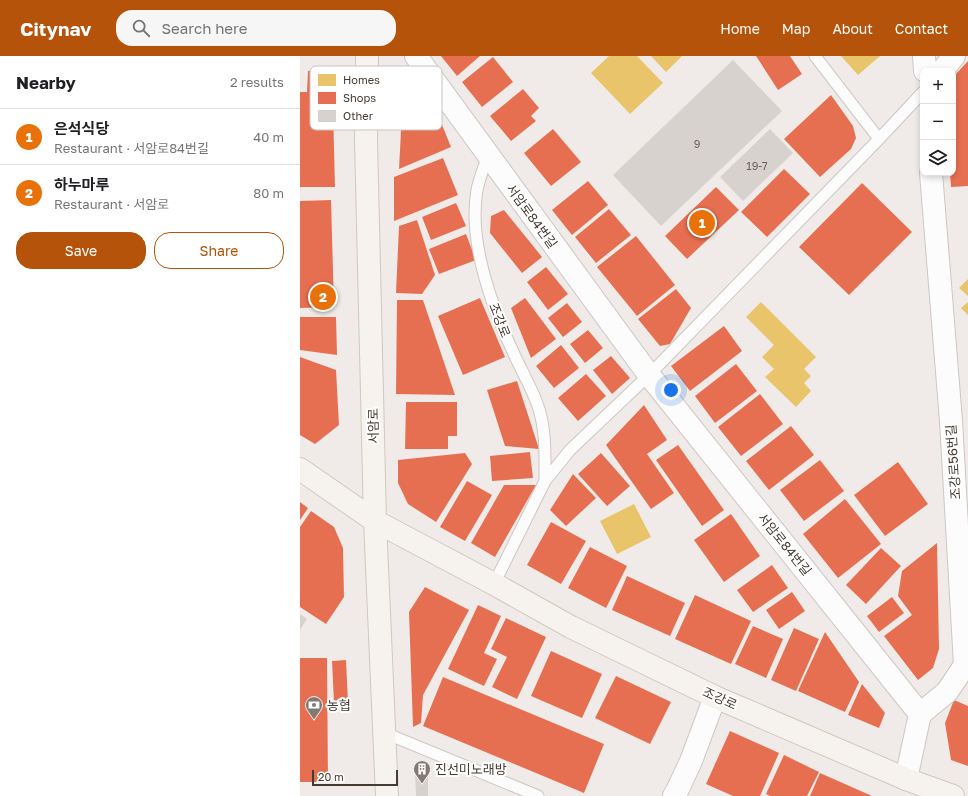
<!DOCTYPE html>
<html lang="en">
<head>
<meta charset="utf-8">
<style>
	body { margin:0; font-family:"Golos Text","Noto Sans KR",sans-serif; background:#f6f6f6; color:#202124 }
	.controls { position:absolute; right:12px; top:12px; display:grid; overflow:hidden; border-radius:8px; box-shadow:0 2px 6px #0003 }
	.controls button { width:36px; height:36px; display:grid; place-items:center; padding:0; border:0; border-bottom:1px solid #e0e0e0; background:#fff; color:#202124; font:20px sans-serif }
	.scale { position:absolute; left:12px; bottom:10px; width:86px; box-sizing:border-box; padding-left:4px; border:2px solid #453b33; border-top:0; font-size:11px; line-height:14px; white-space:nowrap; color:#453b33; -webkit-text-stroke:3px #fff; paint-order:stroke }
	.you { position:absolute; left:371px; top:334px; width:14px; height:14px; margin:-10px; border:3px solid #fff; border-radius:50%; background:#1a73e8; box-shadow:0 0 0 6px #1a73e833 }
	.badge { display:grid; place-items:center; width:26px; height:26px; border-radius:50%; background:#b45309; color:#fff; font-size:13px; font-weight:700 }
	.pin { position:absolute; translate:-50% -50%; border:2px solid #fff; box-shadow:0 1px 4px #0006 }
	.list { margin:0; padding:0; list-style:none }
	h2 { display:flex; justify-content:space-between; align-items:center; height:52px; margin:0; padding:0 16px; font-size:17px }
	h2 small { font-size:13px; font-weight:400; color:#757577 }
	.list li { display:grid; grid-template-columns:26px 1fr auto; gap:12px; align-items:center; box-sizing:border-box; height:56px; padding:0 16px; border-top:1px solid #e0e0e0 }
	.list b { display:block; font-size:15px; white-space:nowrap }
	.list p { margin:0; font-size:13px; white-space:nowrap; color:#757577 }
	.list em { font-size:13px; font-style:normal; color:#757577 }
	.actions { display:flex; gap:8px; padding:12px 16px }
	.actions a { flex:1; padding:9px 0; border:1px solid #b45309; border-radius:16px; text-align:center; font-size:14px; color:#b45309 }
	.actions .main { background:#b45309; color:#fff }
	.icon { flex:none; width:22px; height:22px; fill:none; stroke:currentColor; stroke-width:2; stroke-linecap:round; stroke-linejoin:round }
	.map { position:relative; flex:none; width:668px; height:740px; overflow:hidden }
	header { display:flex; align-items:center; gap:24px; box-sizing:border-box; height:56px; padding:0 20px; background:#b45309; color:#fff }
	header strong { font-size:19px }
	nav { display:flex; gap:22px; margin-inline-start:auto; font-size:14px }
	.search { width:280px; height:36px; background:#f6f6f6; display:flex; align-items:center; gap:10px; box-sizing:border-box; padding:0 14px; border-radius:16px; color:#757577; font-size:15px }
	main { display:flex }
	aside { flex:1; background:#fff }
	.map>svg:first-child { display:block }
</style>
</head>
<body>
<header>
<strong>Citynav</strong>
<div class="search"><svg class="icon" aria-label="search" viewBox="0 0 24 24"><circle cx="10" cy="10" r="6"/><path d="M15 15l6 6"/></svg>Search here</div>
<nav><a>Home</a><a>Map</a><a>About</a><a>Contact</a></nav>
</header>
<main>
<aside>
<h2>Nearby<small>2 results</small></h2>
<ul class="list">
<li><span class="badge" style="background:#e8710a">1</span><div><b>은석식당</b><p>Restaurant · 서암로84번길</p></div><em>40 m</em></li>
<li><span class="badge" style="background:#e8710a">2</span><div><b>하누마루</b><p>Restaurant · 서암로</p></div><em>80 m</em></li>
</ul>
<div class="actions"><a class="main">Save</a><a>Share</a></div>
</aside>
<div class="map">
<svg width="668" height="740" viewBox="0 0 668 740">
	<rect width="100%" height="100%" fill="#f0ebe8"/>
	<path fill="#e9c46a" d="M 309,0 L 337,0 L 363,27 L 330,58 L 291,17 Z
		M 351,0 L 382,0 L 366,16 Z
		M 541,0 L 580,0 L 558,19 Z
		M 668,223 L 668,240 L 659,232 Z
		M 461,246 L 516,301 L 504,313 L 511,320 L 504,327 L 511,335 L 496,351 L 465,321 L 474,313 L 462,301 L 474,289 L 446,261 Z
		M 668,246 L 668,259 L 661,252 Z
		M 334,448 L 351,481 L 317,498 L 300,465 Z"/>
	<path fill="#e76f51" d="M 141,0 L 180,0 L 157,20 Z
		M 456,0 L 490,0 L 502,18 L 478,34 Z
		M 193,1 L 213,26 L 182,51 L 162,26 Z
		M 668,5 L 668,130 L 651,131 L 650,117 L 653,117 L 653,21 Z
		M 32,13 L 35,131 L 0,131 L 0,36 L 7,36 L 8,15 Z
		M 223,33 L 239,52 L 231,60 L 236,65 L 211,85 L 190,60 Z
		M 531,39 L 553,70 L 556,82 L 551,93 L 520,121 L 484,83 Z
		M 132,44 L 151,91 L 99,113 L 102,56 Z
		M 253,73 L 281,106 L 251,130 L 224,97 Z
		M 143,102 L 158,139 L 94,165 L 94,121 Z
		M 484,113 L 510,138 L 467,181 L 441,156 Z
		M 288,125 L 308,149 L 272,179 L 252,154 Z
		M 562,127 L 612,176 L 549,239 L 499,191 Z
		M 416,131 L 439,154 L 387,203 L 365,180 Z
		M 31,144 L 34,251 L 0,252 L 0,145 Z
		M 156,147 L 166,170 L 131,184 L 122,161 Z
		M 309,153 L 331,179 L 296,207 L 275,181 Z
		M 204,154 L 242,201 L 222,217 L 190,177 L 191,160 Z
		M 117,164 L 135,219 L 122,238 L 96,237 L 99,170 Z
		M 166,178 L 176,204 L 139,218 L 129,193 Z
		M 336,180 L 375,229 L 337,260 L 297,211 Z
		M 246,211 L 268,238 L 248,254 L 227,226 Z
		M 376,233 L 391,252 L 370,288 L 360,290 L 338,263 Z
		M 180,242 L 205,301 L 163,319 L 138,260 Z
		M 225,242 L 256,283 L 231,302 L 211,252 Z
		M 97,244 L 123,244 L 155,339 L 96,338 Z
		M 267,247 L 282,266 L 263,281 L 248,262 Z
		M 0,261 L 36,261 L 37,299 L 0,294 Z
		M 424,270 L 442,295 L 390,335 L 371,310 Z
		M 288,274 L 303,292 L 285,307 L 270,288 Z
		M 261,289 L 279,312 L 254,332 L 236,310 Z
		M 311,300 L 330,322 L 312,338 L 293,314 Z
		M 0,301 L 36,314 L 39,369 L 15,388 L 0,379 Z
		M 436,308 L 457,335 L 415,367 L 395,340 Z
		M 286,318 L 306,340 L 278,365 L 258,342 Z
		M 217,325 L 239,393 L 205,390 L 187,334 Z
		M 460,338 L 483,368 L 441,400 L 418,371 Z
		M 106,346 L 157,346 L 157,380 L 148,380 L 148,393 L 105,393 Z
		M 344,349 L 367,384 L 347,398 L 374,437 L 351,453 L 306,389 Z
		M 491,370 L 514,399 L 469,434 L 446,405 Z
		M 378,389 L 424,454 L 402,470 L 356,404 Z
		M 230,396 L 233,422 L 192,425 L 190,400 Z
		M 165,397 L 172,408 L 136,466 L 108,448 L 98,427 L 98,404 Z
		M 301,397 L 330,430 L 307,450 L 278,418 Z
		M 520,404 L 544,435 L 504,465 L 480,434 Z
		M 598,406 L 628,448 L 585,480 L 554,439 Z
		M 273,418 L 296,442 L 266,470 L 250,454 Z
		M 167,425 L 192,439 L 165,485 L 140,471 Z
		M 204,429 L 236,429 L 195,501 L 171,487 Z
		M 545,443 L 581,488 L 538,522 L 503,478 Z
		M 0,446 L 8,452 L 0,464 Z
		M 11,455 L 34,471 L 43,492 L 44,541 L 26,568 L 0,551 L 0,471 Z
		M 431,458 L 460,500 L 424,526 L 394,484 Z
		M 251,466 L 286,485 L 261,528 L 227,509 Z
		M 637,487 L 639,593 L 633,612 L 618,624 L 584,580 L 612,559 L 598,540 L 602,515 Z
		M 290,491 L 327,510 L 306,552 L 268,532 Z
		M 581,492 L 601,510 L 566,548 L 546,529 Z
		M 472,509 L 488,532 L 453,556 L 437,534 Z
		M 327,520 L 385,547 L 370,580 L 312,554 Z
		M 125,531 L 169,554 L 123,639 L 121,667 L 113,671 L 109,556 Z
		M 492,536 L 505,555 L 479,573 L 466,554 Z
		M 395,539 L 451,565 L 431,608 L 375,583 Z
		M 592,541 L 604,557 L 579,576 L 567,560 Z
		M 178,549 L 201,560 L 184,597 L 197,603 L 184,630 L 148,613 Z
		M 206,562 L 246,581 L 217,643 L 192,631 L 207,601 L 191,593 Z
		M 453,570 L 483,583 L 466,622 L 435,608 Z
		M 494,572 L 519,583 L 496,635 L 471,624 Z
		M 525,576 L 559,626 L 545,656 L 498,635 Z
		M 251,595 L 302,618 L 282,662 L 231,640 Z
		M 0,602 L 27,602 L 28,726 L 0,726 Z
		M 46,604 L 48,647 L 34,647 L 32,605 Z
		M 316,620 L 371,646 L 350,688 L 295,662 Z
		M 143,621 L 304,688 L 284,737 L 123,670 Z
		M 562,628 L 585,657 L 579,672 L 548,659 Z
		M 654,644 L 668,650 L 668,710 L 651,704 L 645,667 Z
		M 430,675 L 479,697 L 460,740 L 433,740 L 406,728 Z
		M 484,699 L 519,716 L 507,740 L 470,740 L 466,738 Z
		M 520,717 L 572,740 L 510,740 Z"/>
	<path fill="#d8d2cf" d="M 433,4 L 482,55 L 361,170 L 313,119 Z
		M 470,73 L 493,97 L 443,145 L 420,121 Z
		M 0,558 L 7,563 L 0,574 Z
		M 128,715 L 128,740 L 116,740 L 115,716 Z"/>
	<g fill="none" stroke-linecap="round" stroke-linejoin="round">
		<g stroke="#ccc7c4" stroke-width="13">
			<path id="lane" d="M 515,0 L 579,83
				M 188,100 C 184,111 179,123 177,134 C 168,186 192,251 214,298 C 222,316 233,334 239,353 C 246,376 245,401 245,425
				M 194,528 L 245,425 L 270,394 L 349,319 L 579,83 L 623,36
				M 85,677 L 238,740"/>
		</g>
		<g stroke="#ccc7c4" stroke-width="24">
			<path id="street" d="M 116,0 L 349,319 L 620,658
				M 624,0 L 625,15
				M 642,15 L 654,0
				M 606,723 L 620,658 L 647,636 L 665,609 L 651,365 L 631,117
				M 374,740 L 377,735 L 391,705 L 415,641"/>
		</g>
		<g stroke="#d1c8bf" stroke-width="24">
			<path id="secondary" d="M 67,0 L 66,84 L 75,465 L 87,740
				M 0,413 L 75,465 L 194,528 L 271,571 L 415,641 L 606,723 L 653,740"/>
		</g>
		<use href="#lane" stroke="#fdfcfc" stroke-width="11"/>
		<use href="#street" stroke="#fdfcfc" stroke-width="22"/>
		<use href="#secondary" stroke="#f6f2ed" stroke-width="22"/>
	</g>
	<defs>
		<g id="bank-pin" transform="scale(0.9)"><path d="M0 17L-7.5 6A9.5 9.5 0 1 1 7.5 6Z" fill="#817972" stroke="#fff"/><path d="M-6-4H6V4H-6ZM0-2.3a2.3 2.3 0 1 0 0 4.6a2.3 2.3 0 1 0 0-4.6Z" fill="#fff"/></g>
		<g id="building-pin" transform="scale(0.9)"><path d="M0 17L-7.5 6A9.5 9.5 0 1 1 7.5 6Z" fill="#817972" stroke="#fff"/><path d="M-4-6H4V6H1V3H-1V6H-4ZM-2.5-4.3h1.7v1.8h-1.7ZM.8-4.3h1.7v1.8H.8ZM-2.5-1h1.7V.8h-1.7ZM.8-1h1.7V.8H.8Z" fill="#fff"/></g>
	</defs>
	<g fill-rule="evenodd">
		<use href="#bank-pin" x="14" y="649"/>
		<use href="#building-pin" x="122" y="713"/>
	</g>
	<g text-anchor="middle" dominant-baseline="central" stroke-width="4" stroke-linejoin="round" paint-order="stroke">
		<g font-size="11" fill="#6b625c">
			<text x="397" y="87">9</text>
			<text x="457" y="109">19-7</text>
		</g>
		<g font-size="13" fill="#453b33" stroke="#fff">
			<text transform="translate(232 160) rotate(54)">서암로84번길</text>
			<text transform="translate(200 264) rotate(68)">조강로</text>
			<text transform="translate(73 370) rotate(-91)">서암로</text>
			<text transform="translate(653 406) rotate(-94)">조강로56번길</text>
			<text transform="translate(485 488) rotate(51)">서암로84번길</text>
			<text transform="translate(420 642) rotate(24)">조강로</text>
		</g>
		<g font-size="13" fill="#453b33" stroke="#fff" text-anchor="start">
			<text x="27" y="649">농협</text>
			<text x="135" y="713">진선미노래방</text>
		</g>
	</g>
	<rect x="10" y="10" width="132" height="64" rx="6" fill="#fff" stroke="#c7c4c2" stroke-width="1"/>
	<rect x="18" y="18" width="18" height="12" fill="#e9c46a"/>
	<rect x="18" y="36" width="18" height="12" fill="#e76f51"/>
	<rect x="18" y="54" width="18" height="12" fill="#d8d2cf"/>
	<g font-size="11" fill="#453b33">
		<text x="43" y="28">Homes</text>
		<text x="43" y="46">Shops</text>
		<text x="43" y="64">Other</text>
	</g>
</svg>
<div class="controls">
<button>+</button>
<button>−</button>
<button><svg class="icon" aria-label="layers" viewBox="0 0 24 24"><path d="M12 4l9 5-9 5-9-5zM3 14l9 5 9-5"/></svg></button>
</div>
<div class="scale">20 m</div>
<div class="you"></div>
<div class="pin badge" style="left:402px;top:167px;background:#e8710a">1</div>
<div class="pin badge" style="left:23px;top:241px;background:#e8710a">2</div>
</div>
</main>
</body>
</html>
